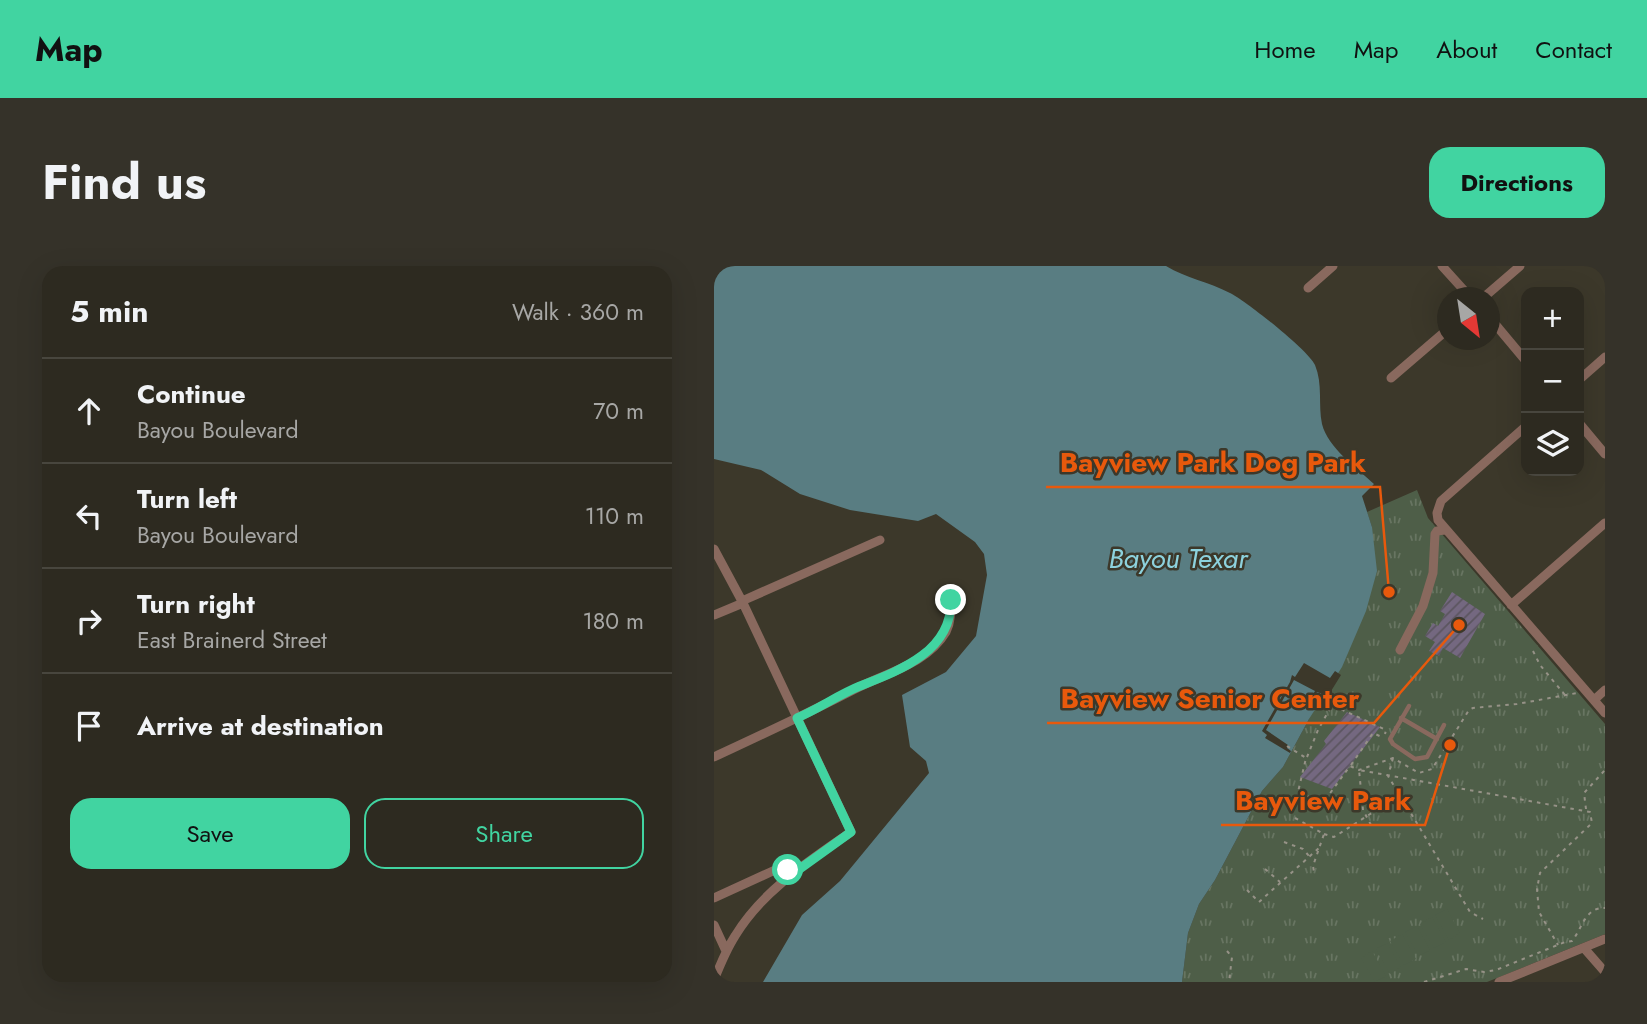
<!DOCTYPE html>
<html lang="en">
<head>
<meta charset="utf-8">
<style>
	body { margin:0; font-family:Jost,sans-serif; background:#353229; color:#f1f3f6 }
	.controls { position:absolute; right:21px; top:21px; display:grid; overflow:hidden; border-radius:14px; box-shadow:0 7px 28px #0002 }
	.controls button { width:63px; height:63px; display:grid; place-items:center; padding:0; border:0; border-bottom:2px solid #48463e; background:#2d2a20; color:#f1f3f6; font:35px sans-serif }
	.compass { position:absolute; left:723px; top:21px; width:63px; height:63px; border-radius:50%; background:#2d2a20; box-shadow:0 7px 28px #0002; rotate:150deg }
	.stop { position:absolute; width:21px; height:21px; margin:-16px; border:5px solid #41d4a1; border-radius:50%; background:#fff }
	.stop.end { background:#41d4a1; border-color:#fff; box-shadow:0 2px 7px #0008 }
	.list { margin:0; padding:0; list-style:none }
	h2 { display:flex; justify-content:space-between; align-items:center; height:91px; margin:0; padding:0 28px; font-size:30px }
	h2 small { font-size:23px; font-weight:400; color:#a7a7a5 }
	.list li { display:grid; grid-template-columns:46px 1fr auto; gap:21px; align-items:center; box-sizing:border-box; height:105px; padding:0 28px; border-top:2px solid #48463e }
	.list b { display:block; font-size:26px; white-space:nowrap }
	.list p { margin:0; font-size:23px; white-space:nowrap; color:#a7a7a5 }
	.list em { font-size:23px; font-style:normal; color:#a7a7a5 }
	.actions { display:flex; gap:14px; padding:21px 28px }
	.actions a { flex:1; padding:16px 0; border:2px solid #41d4a1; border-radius:21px; text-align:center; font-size:24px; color:#41d4a1 }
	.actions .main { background:#41d4a1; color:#111 }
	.icon { flex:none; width:38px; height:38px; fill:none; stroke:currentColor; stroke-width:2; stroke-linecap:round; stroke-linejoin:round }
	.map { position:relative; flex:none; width:891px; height:716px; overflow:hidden; border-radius:21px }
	header { display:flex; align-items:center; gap:42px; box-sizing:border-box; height:98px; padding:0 35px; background:#41d4a1; color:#111 }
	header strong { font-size:33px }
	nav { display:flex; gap:38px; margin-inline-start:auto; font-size:24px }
	.intro { display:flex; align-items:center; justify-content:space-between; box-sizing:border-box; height:168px; padding:0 42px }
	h1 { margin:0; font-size:49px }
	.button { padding:18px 32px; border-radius:21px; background:#41d4a1; color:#111; font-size:24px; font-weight:700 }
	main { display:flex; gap:42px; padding:0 42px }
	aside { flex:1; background:#2d2a20; border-radius:21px; box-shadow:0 7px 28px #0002 }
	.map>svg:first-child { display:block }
</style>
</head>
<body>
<header>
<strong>Map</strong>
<nav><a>Home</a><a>Map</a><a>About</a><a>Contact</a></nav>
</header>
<div class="intro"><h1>Find us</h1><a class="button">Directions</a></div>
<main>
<aside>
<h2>5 min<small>Walk · 360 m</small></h2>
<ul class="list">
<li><svg class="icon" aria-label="ahead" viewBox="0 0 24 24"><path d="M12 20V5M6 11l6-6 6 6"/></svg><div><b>Continue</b><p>Bayou Boulevard</p></div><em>70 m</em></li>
<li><svg class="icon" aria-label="left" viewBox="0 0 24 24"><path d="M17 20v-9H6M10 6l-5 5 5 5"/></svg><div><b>Turn left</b><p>Bayou Boulevard</p></div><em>110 m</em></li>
<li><svg class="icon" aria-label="right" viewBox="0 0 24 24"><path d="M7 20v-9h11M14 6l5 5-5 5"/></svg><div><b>Turn right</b><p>East Brainerd Street</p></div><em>180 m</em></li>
<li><svg class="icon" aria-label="arrive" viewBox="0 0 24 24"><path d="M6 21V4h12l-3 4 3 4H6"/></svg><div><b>Arrive at destination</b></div></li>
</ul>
<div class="actions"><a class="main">Save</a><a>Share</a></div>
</aside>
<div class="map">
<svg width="891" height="716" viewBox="0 0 891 716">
	<defs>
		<pattern id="grass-tufts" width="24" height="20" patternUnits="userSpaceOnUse" patternTransform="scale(1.75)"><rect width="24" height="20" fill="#4e5e48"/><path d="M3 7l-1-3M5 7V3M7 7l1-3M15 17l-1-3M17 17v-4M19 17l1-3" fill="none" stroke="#687562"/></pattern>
		<pattern id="building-hatch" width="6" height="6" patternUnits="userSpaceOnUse" patternTransform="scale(1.75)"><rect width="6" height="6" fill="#746880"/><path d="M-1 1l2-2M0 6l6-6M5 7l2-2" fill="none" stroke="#5b555f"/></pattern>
	</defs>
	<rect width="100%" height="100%" fill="#3c382a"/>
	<path fill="url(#grass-tufts)" d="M 703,224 L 714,252 L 891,458 L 891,668 L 773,716 L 468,716 L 474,667 L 485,638 L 501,614 L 548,525 L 569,501 L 595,453 L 658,261 L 653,246 Z"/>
	<path fill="#4e5e48" d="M 733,643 L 746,667 L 735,674 L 721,649 Z
		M 718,651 L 732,676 L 720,682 L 706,658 Z
		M 703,660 L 716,684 L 705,690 L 691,666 Z
		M 688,668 L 702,693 L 690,699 L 676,675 Z
		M 673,677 L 687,701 L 676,708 L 662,683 Z
		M 658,685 L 672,710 L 661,716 L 647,692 Z"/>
	<path fill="#597d82" d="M 0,0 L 452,0 C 472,12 495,16 516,27 C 532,35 594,84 601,99 C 609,118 604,139 608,158 C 614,182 643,202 660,218 L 648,230 L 658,261 L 663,305 L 652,345 L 628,401 L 595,453 L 569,501 L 548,525 L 501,614 L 485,638 L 474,667 L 468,716 L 49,716 L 88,649 L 126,615 L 215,507 L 212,495 L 196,481 L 188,429 L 232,406 L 262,370 L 273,309 L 270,288 L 261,276 L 222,248 L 204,255 L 136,244 L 86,228 L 47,204 L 0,193 Z"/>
	<path fill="#3c382a" d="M 590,397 L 616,412 L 621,405 L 627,409 L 614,430 L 603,426 L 598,435 L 596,434 L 601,425 L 580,414 L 552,464 L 574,479 L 573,482 L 577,485 L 576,487 L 551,472 L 553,469 L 548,465 L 576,416 L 578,409 L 581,411 Z"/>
	<path fill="url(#building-hatch)" d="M 738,326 L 771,348 L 746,392 L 729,382 L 725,390 L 715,385 L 721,376 L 711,370 L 719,357 L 724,360 L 731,348 L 726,345 Z
		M 633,446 L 666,461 L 618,523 L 586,511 L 612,478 L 610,475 Z"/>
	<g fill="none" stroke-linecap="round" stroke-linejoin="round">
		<path stroke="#969287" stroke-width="2" stroke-dasharray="3.5 5" stroke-linecap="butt" d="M 819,385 L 826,399 L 851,429
			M 616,430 L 618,438
			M 573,480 L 592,492 L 584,526 L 602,534 L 614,530 L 636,500 L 645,504 L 679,492 L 705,507 L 718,503 L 755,444 L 759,442 L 803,438 L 863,427
			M 593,491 L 604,464 L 618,439 L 672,464 L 671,468
			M 679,492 L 674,510 L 685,528
			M 637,499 L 659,467 L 670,472
			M 872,543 L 870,527 L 891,504
			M 581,552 L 610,568 L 599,600 L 600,606
			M 657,559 L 649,544 L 645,504 L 876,546 L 878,557 L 826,607 L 823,623 L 825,646 L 844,679
			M 610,568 L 620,571 L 686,529 L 756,646 L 769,653
			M 570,576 L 589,583 L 595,590
			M 551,603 L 566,616
			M 533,624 L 545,636 L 606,581
			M 513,685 L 518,691 L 515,716
			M 710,716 L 752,703 L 770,706 L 782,704 L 851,676 L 858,675 C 868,663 871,641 891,642"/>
		<path stroke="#89695e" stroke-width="4.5" d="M 695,440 L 676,473 L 679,478 L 701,493 L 713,491 L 730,459
			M 687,452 L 723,473"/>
		<path stroke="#89695e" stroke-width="9" d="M 728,0 L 757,32
			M 594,22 L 619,0
			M 769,32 L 806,0
			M 776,52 L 812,95
			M 677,112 L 734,63
			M 865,114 L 891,91
			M 865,157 L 891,188
			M 812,160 L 727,235 L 723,247 L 724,254 L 891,447
			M 0,283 L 29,337 L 137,566 C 95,595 48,625 21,670 C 12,684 6,699 0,714
			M 28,335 L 166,274
			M 797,339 L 891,257
			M 0,349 L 29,337
			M 686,384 L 709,340 L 719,307 L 721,268 L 723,265 L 731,264
			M 880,434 L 891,424
			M 0,491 C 47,469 95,447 141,423 C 172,407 213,398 232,366 C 237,356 237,345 237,334
			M 0,632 L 61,604 L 68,603 L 80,607
			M 0,659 L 12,685
			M 870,682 L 891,706
			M 785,716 L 891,673"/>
	</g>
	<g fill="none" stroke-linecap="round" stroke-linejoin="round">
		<path stroke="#41d4a1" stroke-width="9" d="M 74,604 L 80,607 L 137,566 L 83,452 C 104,443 126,428 146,420 C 187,404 238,385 237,334"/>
	</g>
	<g text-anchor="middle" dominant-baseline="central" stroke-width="5" stroke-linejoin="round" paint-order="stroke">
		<g font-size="28" font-style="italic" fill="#8dd2dd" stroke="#3c382a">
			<text x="464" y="292">Bayou Texar</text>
		</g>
	</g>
	<path fill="none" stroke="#e8590c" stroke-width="2.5" d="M675 326L666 221H332M745 359L660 457H333M736 479L711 559H507"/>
	<g fill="#e8590c" stroke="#3c382a" stroke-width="2.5">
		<circle cx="675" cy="326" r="7"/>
		<circle cx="745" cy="359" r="7"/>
		<circle cx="736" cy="479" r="7"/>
	</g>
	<g font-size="28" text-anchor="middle" font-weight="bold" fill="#e8590c" stroke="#3c382a" stroke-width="5" stroke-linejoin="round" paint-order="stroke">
		<text x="499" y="206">Bayview Park Dog Park</text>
		<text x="496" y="442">Bayview Senior Center</text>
		<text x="609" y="544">Bayview Park</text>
	</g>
</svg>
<div class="controls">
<button>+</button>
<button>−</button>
<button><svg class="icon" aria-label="layers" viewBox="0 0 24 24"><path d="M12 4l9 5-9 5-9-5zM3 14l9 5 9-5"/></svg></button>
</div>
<svg class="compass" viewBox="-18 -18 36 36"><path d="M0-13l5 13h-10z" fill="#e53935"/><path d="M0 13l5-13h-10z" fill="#a7a7a5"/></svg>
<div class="stop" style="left:74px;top:604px"></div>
<div class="stop end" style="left:237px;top:334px"></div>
</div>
</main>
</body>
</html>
